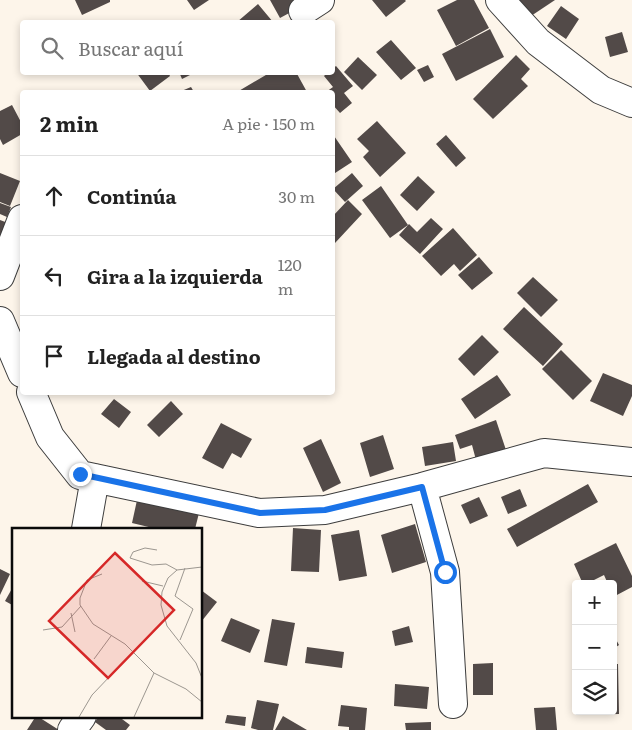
<!DOCTYPE html>
<html lang="es">
<head>
<meta charset="utf-8">
<style>
	body { margin:0; font-family:Literata,serif; background:#f2f2f2; color:#222 }
	.controls { position:absolute; right:15px; bottom:15px; display:grid; overflow:hidden; border-radius:5px; box-shadow:0 2px 8px #0003 }
	.controls button { width:45px; height:45px; display:grid; place-items:center; padding:0; border:0; border-bottom:1px solid #e0e0e0; background:#fff; color:#222; font:25px sans-serif }
	.stop { position:absolute; width:15px; height:15px; margin:-11px; border:4px solid #1a73e8; border-radius:50%; background:#fff }
	.stop.end { background:#1a73e8; border-color:#fff; box-shadow:0 1px 5px #0008 }
	.list { margin:0; padding:0; list-style:none }
	h2 { display:flex; justify-content:space-between; align-items:center; height:65px; margin:0; padding:0 20px; font-size:21px }
	h2 small { font-size:16px; font-weight:400; color:#767676 }
	.list li { display:grid; grid-template-columns:32px 1fr auto; gap:15px; align-items:center; box-sizing:border-box; height:80px; padding:0 20px; border-top:1px solid #e0e0e0 }
	.list b { display:block; font-size:19px; white-space:nowrap }
	.list em { font-size:16px; font-style:normal; color:#767676 }
	.icon { flex:none; width:28px; height:28px; fill:none; stroke:currentColor; stroke-width:2; stroke-linecap:round; stroke-linejoin:round }
	.map { position:relative; flex:none; width:632px; height:730px; overflow:hidden }
	.search { position:absolute; background:#fff; box-shadow:0 2px 8px #0003; left:20px; top:20px; width:315px; height:55px; display:flex; align-items:center; gap:12px; box-sizing:border-box; padding:0 18px; border-radius:5px; color:#767676; font-size:19px }
	.panel { position:absolute; background:#fff; box-shadow:0 2px 8px #0003; left:20px; top:90px; width:315px; height:305px; border-radius:5px }
	.map>svg:first-child { display:block }
</style>
</head>
<body>
<div class="map">
<svg width="632" height="730" viewBox="0 0 632 730">
	<rect width="100%" height="100%" fill="#fdf5ea"/>
	<path fill="#524a48" d="M 75,0 L 110,0 L 110,2 L 82,15 Z
		M 187,0 L 209,0 L 194,10 Z
		M 270,0 L 304,0 L 306,4 L 280,18 Z
		M 372,0 L 405,0 L 406,1 L 386,17 Z
		M 457,0 L 474,0 L 489,28 L 456,46 L 437,10 Z
		M 512,0 L 555,0 L 525,20 Z
		M 258,4 L 273,22 L 237,22 Z
		M 561,6 L 579,19 L 566,39 L 547,26 Z
		M 490,29 L 504,57 L 456,81 L 442,54 Z
		M 622,32 L 628,52 L 610,57 L 605,37 Z
		M 391,40 L 416,68 L 401,80 L 376,52 Z
		M 516,55 L 530,69 L 521,79 L 528,86 L 493,119 L 473,99 Z
		M 358,57 L 377,75 L 362,90 L 344,72 Z
		M 428,65 L 434,77 L 424,82 L 417,70 Z
		M 336,66 L 353,86 L 344,93 L 352,103 L 340,113 L 332,104 L 332,92 L 326,92 L 333,87 L 324,76 L 328,72 L 332,72 L 332,69 Z
		M 136,72 L 168,72 L 170,76 L 150,91 Z
		M 179,72 L 196,72 L 182,79 Z
		M 271,72 L 296,72 L 307,92 L 237,92 Z
		M 191,87 L 194,92 L 179,92 Z
		M 12,105 L 22,124 L 22,134 L 3,145 L 0,139 L 0,111 Z
		M 377,121 L 406,153 L 380,177 L 363,157 L 369,151 L 357,139 Z
		M 332,133 L 352,162 L 332,175 Z
		M 446,135 L 466,158 L 456,167 L 436,144 Z
		M 0,173 L 20,181 L 10,206 L 0,202 Z
		M 352,173 L 363,186 L 345,202 L 333,189 Z
		M 418,176 L 435,192 L 417,211 L 400,195 Z
		M 381,186 L 408,225 L 390,238 L 362,200 Z
		M 348,200 L 362,214 L 335,243 L 332,240 L 332,217 Z
		M 0,203 L 11,207 L 7,217 L 0,214 Z
		M 431,218 L 443,229 L 420,254 L 399,235 L 409,224 L 417,232 Z
		M 0,220 L 8,223 L 0,242 Z
		M 453,228 L 477,255 L 460,271 L 454,264 L 441,276 L 422,256 Z
		M 479,257 L 493,273 L 472,290 L 458,275 Z
		M 533,277 L 558,300 L 541,317 L 517,293 Z
		M 524,307 L 563,344 L 543,366 L 503,329 Z
		M 482,335 L 499,352 L 474,376 L 458,359 Z
		M 561,350 L 592,381 L 573,400 L 542,369 Z
		M 603,373 L 632,385 L 632,396 L 623,416 L 590,401 Z
		M 497,375 L 511,395 L 475,419 L 461,399 Z
		M 114,399 L 131,412 L 119,428 L 101,414 Z
		M 171,401 L 183,414 L 159,437 L 147,425 Z
		M 496,420 L 506,450 L 476,460 L 472,445 L 460,449 L 455,435 Z
		M 221,423 L 252,439 L 241,458 L 232,453 L 223,469 L 202,458 Z
		M 383,435 L 394,469 L 370,477 L 360,443 Z
		M 321,439 L 341,483 L 323,492 L 303,448 Z
		M 453,442 L 456,461 L 425,466 L 422,447 Z
		M 588,484 L 598,502 L 517,547 L 507,529 Z
		M 520,489 L 527,506 L 508,514 L 501,497 Z
		M 139,491 L 201,505 L 195,529 L 157,529 L 132,523 Z
		M 479,497 L 488,516 L 470,524 L 461,505 Z
		M 415,524 L 426,562 L 392,573 L 381,535 Z
		M 293,528 L 321,530 L 319,572 L 291,571 Z
		M 359,530 L 367,576 L 339,581 L 331,535 Z
		M 616,543 L 632,576 L 632,587 L 615,596 L 613,593 L 613,584 L 608,584 L 604,575 L 586,584 L 583,584 L 574,564 Z
		M 0,569 L 10,574 L 0,595 Z
		M 14,585 L 14,606 L 5,601 Z
		M 201,590 L 217,602 L 201,622 Z
		M 231,618 L 260,630 L 250,653 L 221,641 Z
		M 272,619 L 295,623 L 287,666 L 264,662 Z
		M 409,626 L 413,642 L 395,646 L 392,631 Z
		M 613,634 L 619,645 L 613,649 Z
		M 307,647 L 344,652 L 342,668 L 305,663 Z
		M 493,663 L 493,695 L 473,695 L 473,664 Z
		M 613,664 L 618,664 L 619,714 L 576,715 L 576,711 L 613,711 Z
		M 395,684 L 429,687 L 427,709 L 394,706 Z
		M 257,700 L 279,704 L 273,730 L 258,730 L 251,728 Z
		M 341,705 L 367,708 L 365,730 L 349,730 L 349,727 L 338,726 Z
		M 555,707 L 557,730 L 536,730 L 534,708 Z
		M 227,715 L 246,717 L 245,726 L 225,723 Z
		M 36,716 L 37,716 L 59,730 L 27,730 Z
		M 99,716 L 118,716 L 130,725 L 126,730 L 106,730 L 95,722 Z
		M 283,716 L 307,730 L 275,730 Z
		M 431,722 L 431,730 L 406,730 L 405,723 Z"/>
	<g fill="none" stroke-linecap="round" stroke-linejoin="round">
		<g stroke="#3d3d3d" stroke-width="30">
			<path id="minor" d="M 500,0 L 538,42 L 601,90 L 632,103
				M 303,11 L 320,0
				M 0,276 L 22,219
				M 0,321 L 22,373
				M 31,392 L 50,437 L 80,475 L 259,513 L 325,510 L 422,487 L 544,453 L 632,462
				M 422,487 L 445,572 L 453,704
				M 86,529 L 95,478
				M 72,730 L 82,716"/>
		</g>
		<use href="#minor" stroke="#fff" stroke-width="28"/>
	</g>
	<g fill="none" stroke-linecap="round" stroke-linejoin="round">
		<path stroke="#1a73e8" stroke-width="6" d="M 80,474 L 260,513 L 325,510 L 422,487 L 445,572"/>
	</g>
	<g transform="translate(12 528)">
		<rect width="190" height="190" fill="#fdf5ea"/>
		<path fill="none" stroke="#9c9790" stroke-width="1" d="M 145,22 L 133,20 L 121,24 L 118,30 L 140,37 L 154,36 L 165,42M 190,39 L 165,42 L 156,50 L 150,64 L 149,77 L 155,98 L 184,135 L 190,150M 90,46 L 75,52 L 68,70 L 68,77 L 81,96 L 113,116 L 142,145 L 174,161 L 190,174M 130,53 L 151,58M 59,85 L 63,104M 31,102 L 50,99 L 69,78M 168,112 L 181,81 L 163,68 L 173,40M 82,131 L 99,108M 67,189 L 80,167 L 120,125M 122,189 L 142,145"/>
		<path fill="#d62828" fill-opacity="0.15" stroke="#d62828" stroke-width="2.5" d="M 103,25 L 162,82 L 96,150 L 37,93 Z"/>
		<rect width="190" height="190" fill="none" stroke="#0a0a0a" stroke-width="2.5"/>
	</g>
</svg>
<div class="controls">
<button>+</button>
<button>−</button>
<button><svg class="icon" aria-label="layers" viewBox="0 0 24 24"><path d="M12 4l9 5-9 5-9-5zM3 14l9 5 9-5"/></svg></button>
</div>
<div class="stop" style="left:445px;top:572px"></div>
<div class="stop end" style="left:80px;top:474px"></div>
<div class="search"><svg class="icon" aria-label="search" viewBox="0 0 24 24"><circle cx="10" cy="10" r="6"/><path d="M15 15l6 6"/></svg>Buscar aquí</div>
<section class="panel">
<h2>2 min<small>A pie · 150 m</small></h2>
<ul class="list">
<li><svg class="icon" aria-label="ahead" viewBox="0 0 24 24"><path d="M12 20V5M6 11l6-6 6 6"/></svg><div><b>Continúa</b></div><em>30 m</em></li>
<li><svg class="icon" aria-label="left" viewBox="0 0 24 24"><path d="M17 20v-9H6M10 6l-5 5 5 5"/></svg><div><b>Gira a la izquierda</b></div><em>120 m</em></li>
<li><svg class="icon" aria-label="arrive" viewBox="0 0 24 24"><path d="M6 21V4h12l-3 4 3 4H6"/></svg><div><b>Llegada al destino</b></div></li>
</ul>
</section>
</div>
</body>
</html>
